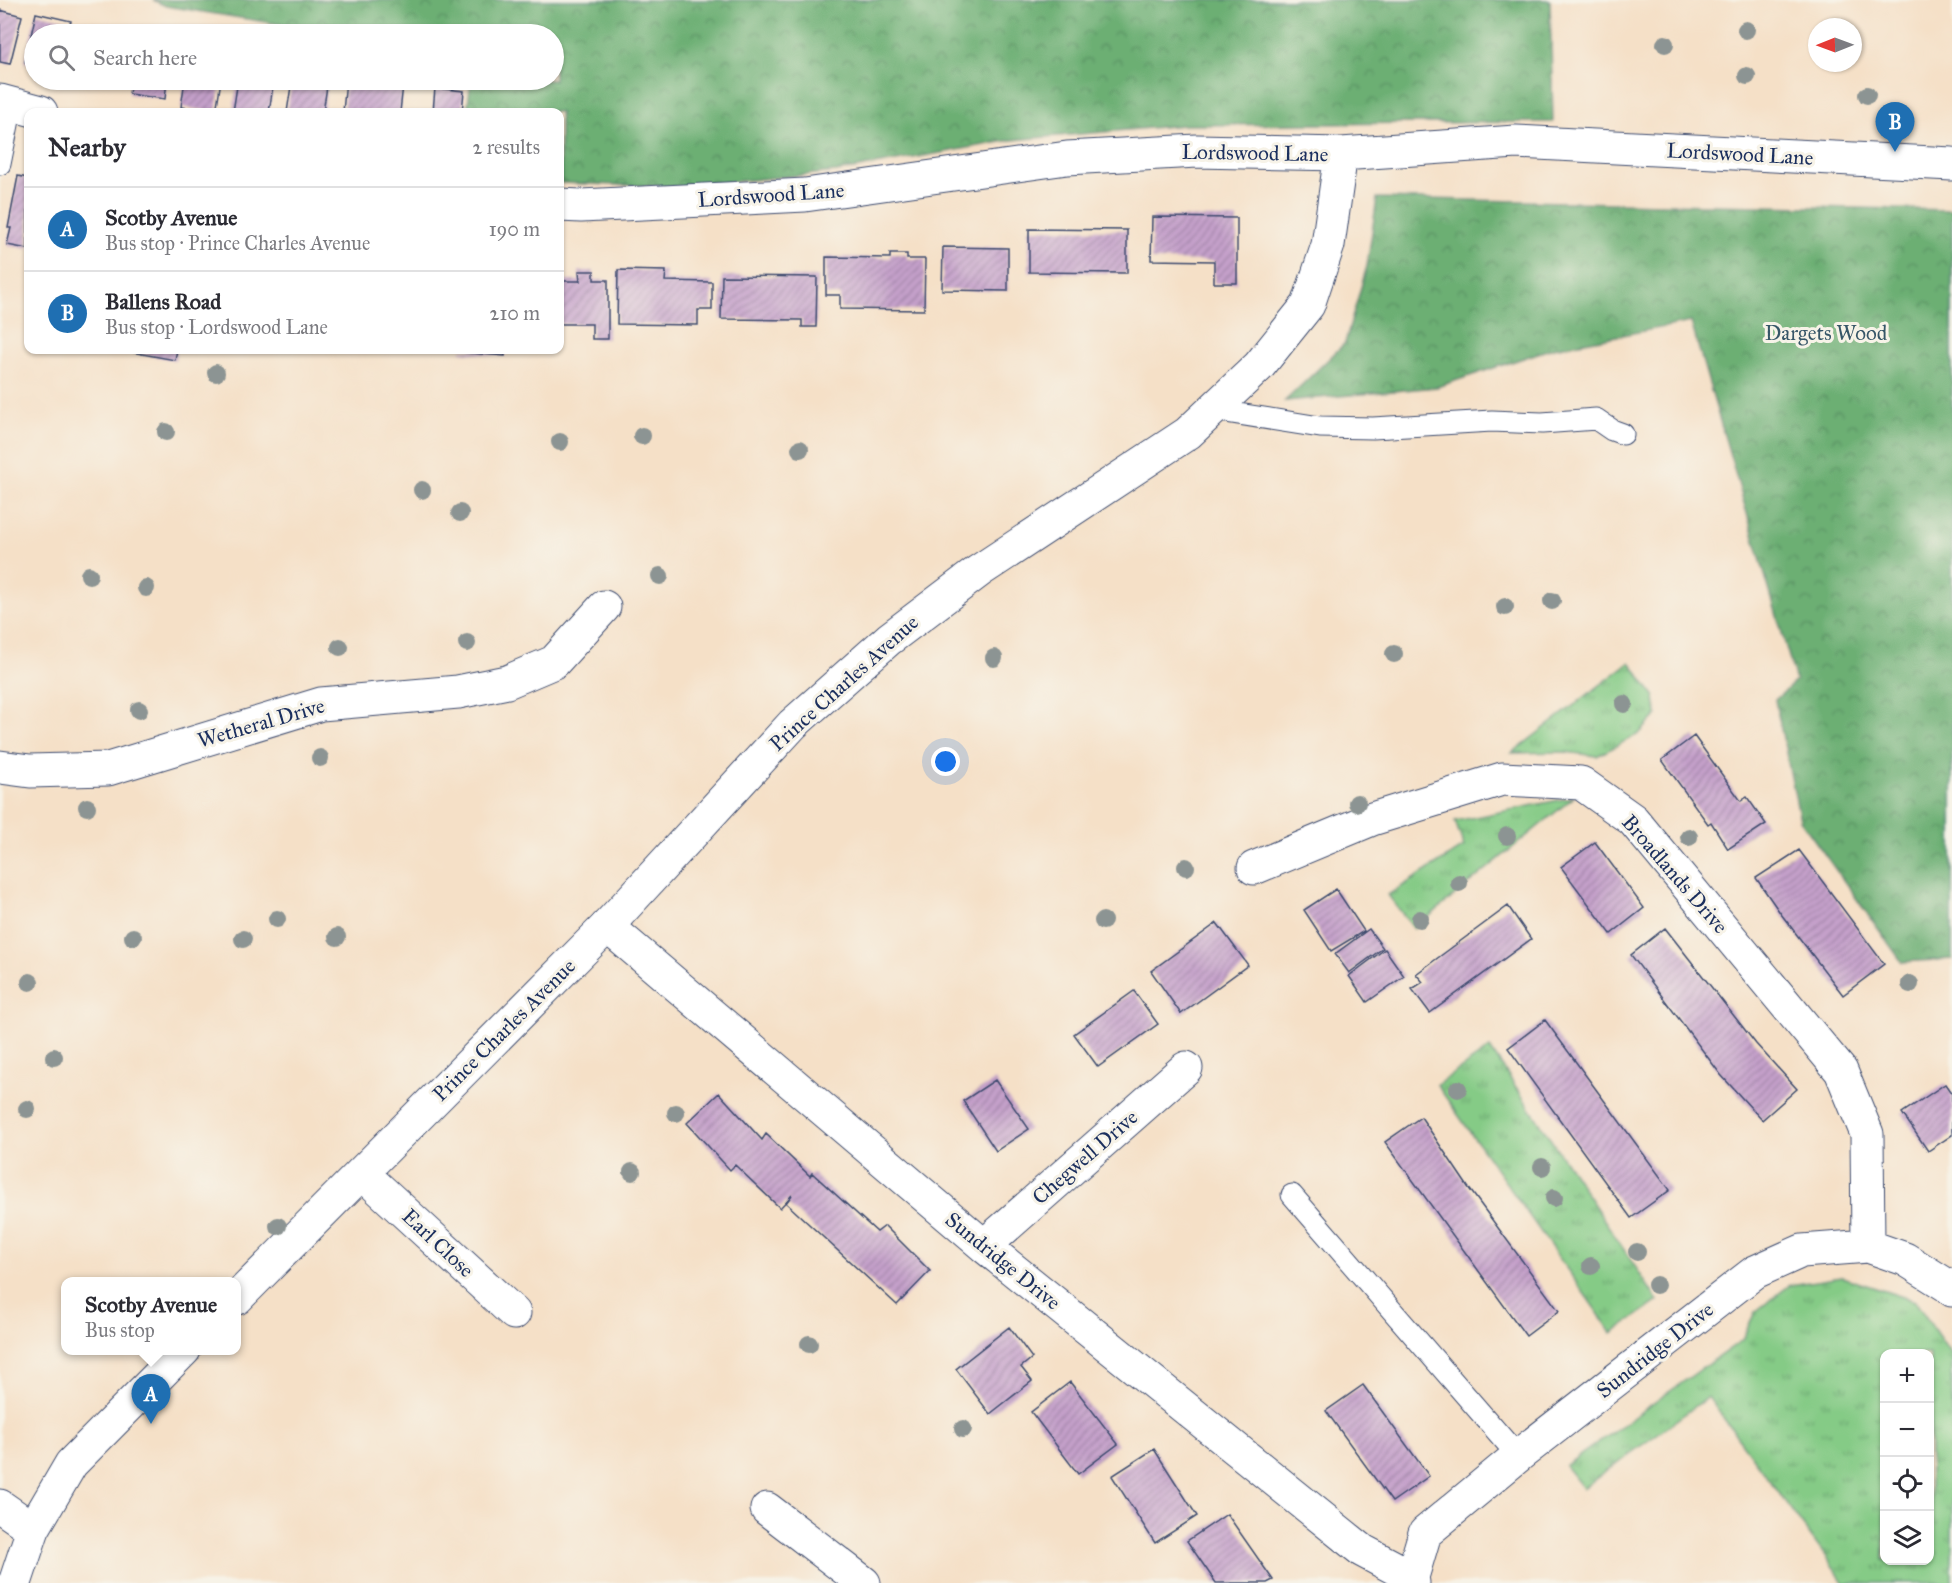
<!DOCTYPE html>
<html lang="en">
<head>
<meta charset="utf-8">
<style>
	body { margin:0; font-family:"IM FELL Great Primer",serif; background:#f7f7f7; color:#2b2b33 }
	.controls { position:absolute; right:18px; bottom:18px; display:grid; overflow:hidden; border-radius:12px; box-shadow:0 2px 4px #0004 }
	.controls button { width:54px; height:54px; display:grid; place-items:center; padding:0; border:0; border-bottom:2px solid #e1e1e2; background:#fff; color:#2b2b33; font:30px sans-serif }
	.compass { position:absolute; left:1808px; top:18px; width:54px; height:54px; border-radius:50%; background:#fff; box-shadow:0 2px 4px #0004; rotate:269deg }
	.you { position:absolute; left:946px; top:762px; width:21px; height:21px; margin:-15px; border:4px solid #fff; border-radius:50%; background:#1a73e8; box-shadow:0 0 0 9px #1a73e833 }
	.badge { display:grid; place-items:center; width:39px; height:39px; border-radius:50%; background:#1f6fb2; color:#fff; font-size:20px; font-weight:700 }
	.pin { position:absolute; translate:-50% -50px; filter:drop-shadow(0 2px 3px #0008) }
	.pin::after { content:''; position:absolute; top:32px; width:21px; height:18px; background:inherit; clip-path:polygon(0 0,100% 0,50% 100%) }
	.popup { position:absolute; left:61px; top:1277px; width:180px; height:78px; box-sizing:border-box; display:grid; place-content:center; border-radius:12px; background:#fff; filter:drop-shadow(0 2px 4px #0005); font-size:20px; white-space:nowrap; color:#7c7c81 }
	.popup b { font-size:22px; color:#2b2b33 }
	.popup::after { content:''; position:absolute; left:50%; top:100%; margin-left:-12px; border:12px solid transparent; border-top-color:#fff }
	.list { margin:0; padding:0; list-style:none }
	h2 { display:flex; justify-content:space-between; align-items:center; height:78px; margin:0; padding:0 24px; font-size:26px }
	h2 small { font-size:20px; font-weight:400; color:#7c7c81 }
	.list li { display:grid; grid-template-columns:39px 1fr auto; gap:18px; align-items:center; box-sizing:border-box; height:84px; padding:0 24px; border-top:2px solid #e1e1e2 }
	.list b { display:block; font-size:22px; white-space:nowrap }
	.list p { margin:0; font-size:20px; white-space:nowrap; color:#7c7c81 }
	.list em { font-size:20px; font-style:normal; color:#7c7c81 }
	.icon { flex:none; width:33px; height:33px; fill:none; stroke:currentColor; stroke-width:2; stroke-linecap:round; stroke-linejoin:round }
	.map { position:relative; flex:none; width:1952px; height:1583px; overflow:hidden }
	.search { position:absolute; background:#fff; box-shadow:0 2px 4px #0004; left:24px; top:24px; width:540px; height:66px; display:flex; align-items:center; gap:15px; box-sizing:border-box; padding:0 21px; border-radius:33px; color:#7c7c81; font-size:22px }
	.panel { position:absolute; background:#fff; box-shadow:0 2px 4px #0004; left:24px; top:108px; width:540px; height:246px; border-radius:12px }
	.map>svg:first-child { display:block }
</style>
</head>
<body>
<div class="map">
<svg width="1952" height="1583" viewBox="0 0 1952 1583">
	<defs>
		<pattern id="grass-tufts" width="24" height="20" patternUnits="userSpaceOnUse" patternTransform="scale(1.5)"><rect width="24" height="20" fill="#85cb86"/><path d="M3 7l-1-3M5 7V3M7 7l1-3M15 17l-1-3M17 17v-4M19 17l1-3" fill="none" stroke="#6ca571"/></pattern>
		<pattern id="forest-crowns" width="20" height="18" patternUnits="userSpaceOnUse" patternTransform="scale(1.5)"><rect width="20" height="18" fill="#6caf73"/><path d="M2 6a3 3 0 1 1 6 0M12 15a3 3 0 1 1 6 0" fill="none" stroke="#588f62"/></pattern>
		<pattern id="building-hatch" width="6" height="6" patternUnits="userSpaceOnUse" patternTransform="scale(1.5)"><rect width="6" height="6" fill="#c5a0ca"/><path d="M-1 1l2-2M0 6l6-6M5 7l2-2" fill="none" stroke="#9f83a7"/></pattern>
	</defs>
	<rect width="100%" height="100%" fill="#f7f3e8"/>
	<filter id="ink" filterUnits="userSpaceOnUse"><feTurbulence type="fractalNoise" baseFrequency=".0167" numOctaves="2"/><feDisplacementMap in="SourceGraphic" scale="12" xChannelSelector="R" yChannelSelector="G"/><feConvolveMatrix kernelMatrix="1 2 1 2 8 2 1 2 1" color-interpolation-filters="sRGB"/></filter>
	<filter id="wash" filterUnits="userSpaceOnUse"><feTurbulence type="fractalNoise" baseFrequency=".008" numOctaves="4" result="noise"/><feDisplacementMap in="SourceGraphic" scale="24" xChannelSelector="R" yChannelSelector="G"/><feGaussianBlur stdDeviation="1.35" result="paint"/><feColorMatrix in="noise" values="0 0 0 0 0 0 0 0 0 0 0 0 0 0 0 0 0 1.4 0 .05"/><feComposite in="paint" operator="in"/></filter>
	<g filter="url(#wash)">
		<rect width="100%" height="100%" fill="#f5e0c7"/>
		<path fill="url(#grass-tufts)" stroke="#507d72" stroke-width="1.5" fill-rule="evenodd" d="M 1630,662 L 1655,697 L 1657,715 L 1639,734 L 1597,756 L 1565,752 L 1512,753 Z
			M 1574,797 L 1414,929 L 1388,895 L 1464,847 L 1455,821 Z
			M 1490,1048 L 1658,1301 L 1612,1333 L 1437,1085 Z
			M 1842,1277 L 1915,1301 L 1952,1356 L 1952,1583 L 1845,1583 L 1708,1397 L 1583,1488 L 1565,1466 L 1742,1340 L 1755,1312 L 1790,1285 ZM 1884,1354 L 1930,1354 L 1930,1560 L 1884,1560 Z"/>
		<path fill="url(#forest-crowns)" stroke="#446f68" stroke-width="1.5" d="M 153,0 L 1550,0 L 1553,122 L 1184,125 L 1012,140 L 836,172 L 677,187 L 560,183 L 560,112 L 467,112 L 471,80 L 554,80 L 554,34 L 340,34 L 166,6 Z
			M 1377,198 L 1952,210 L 1952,959 L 1902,962 L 1800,820 L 1775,700 L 1796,681 L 1691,322 L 1553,348 L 1437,387 L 1285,401 L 1345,343 L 1367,266 Z"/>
		<g id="blocks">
			<path fill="url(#building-hatch)" d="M 0,10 L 22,16 L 10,64 L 0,62 Z
				M 36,13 L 71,21 L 68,34 L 34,34 L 34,64 L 25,62 Z
				M 131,80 L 167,80 L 165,99 L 129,94 Z
				M 185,80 L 221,80 L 216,112 L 181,107 Z
				M 238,80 L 274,80 L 269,112 L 233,112 Z
				M 292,80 L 328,80 L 323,112 L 287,112 Z
				M 346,80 L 403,85 L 400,112 L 343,112 Z
				M 435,88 L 464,91 L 462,112 L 433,112 Z
				M 18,176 L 28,178 L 28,249 L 7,245 L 11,228 L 8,228 Z
				M 1152,217 L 1237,218 L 1237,283 L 1214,283 L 1214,261 L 1151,260 Z
				M 1029,229 L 1127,230 L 1127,273 L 1029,272 Z
				M 943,247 L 1008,248 L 1008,291 L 942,290 Z
				M 890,254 L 907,254 L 907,259 L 925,259 L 924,310 L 840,309 L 840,295 L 826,295 L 826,257 L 890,258 Z
				M 618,270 L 666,271 L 665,281 L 712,282 L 712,310 L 698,310 L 698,325 L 617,324 Z
				M 579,271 L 594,271 L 594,280 L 608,280 L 608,339 L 592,339 L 592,324 L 560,324 L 560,281 L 580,281 Z
				M 722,276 L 817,277 L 816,327 L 802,327 L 802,320 L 721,319 Z
				M 120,350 L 177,350 L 175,360 Z
				M 461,350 L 505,350 L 505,356 L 461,352 Z
				M 1694,736 L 1741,801 L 1747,797 L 1766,824 L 1728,849 L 1711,822 L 1708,824 L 1662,760 Z
				M 1595,842 L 1644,908 L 1611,934 L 1561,867 Z
				M 1799,850 L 1884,964 L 1843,995 L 1781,914 L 1756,878 Z
				M 1336,889 L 1364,931 L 1331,951 L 1304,910 Z
				M 1508,906 L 1531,939 L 1430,1013 L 1412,989 L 1423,982 L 1416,974 Z
				M 1217,923 L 1248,965 L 1181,1014 L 1151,971 Z
				M 1665,928 L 1756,1044 L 1797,1089 L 1762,1120 L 1721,1075 L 1631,955 Z
				M 1369,929 L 1383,948 L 1349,973 L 1335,954 Z
				M 1385,949 L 1404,976 L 1367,1002 L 1349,976 Z
				M 1134,991 L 1158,1024 L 1098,1067 L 1074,1034 Z
				M 1545,1020 L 1670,1190 L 1631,1218 L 1508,1048 Z
				M 995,1080 L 1029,1129 L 996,1151 L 963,1101 Z
				M 1945,1084 L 1952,1094 L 1952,1135 L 1928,1151 L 1902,1113 Z
				M 719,1093 L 762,1140 L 766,1134 L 810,1176 L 812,1173 L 877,1232 L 885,1226 L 930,1271 L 897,1305 L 786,1203 L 792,1195 L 780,1208 L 735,1165 L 730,1170 L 687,1123 Z
				M 1421,1117 L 1468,1187 L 1559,1311 L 1526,1336 L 1385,1142 Z
				M 1009,1327 L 1032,1358 L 1021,1367 L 1032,1381 L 990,1414 L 956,1369 Z
				M 1070,1382 L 1118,1444 L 1078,1474 L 1031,1412 Z
				M 1363,1385 L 1429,1476 L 1392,1502 L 1326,1411 Z
				M 1154,1449 L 1197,1516 L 1155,1543 L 1112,1476 Z
				M 1227,1514 L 1273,1580 L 1267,1583 L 1216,1583 L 1187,1541 Z"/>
		</g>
	</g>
	<g filter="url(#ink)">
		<use href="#blocks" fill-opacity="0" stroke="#3c4a6e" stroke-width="1.5"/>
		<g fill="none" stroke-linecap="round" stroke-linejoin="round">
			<g stroke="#3c4a6e" stroke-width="23">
				<path id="lane" d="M 0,164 L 12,105
					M 1213,410 L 1320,427 L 1373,428 L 1492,421 L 1542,423 L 1596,419 L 1612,430 L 1623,434
					M 1292,1195 L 1518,1456"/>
			</g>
			<g stroke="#3c4a6e" stroke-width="35">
				<path id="street" d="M 0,767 L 30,771 L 108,769 L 321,704 L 458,692 L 507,682 L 554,662 L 604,607
					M 1254,868 L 1372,819 L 1502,779 L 1581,783 L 1633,820 L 1841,1071 L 1867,1134 L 1868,1246
					M 607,926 L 984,1246 L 1363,1551 L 1412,1577
					M 362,1173 L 514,1313
					M 984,1246 L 1186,1068
					M 0,1506 L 33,1529
					M 767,1509 L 864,1583
					M 1413,1583 L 1412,1577 L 1425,1533 L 1518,1456 L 1755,1272 L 1802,1251 L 1868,1246 L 1905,1259 L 1948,1286 L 1952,1290"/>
			</g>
			<g stroke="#3c4a6e" stroke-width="35">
				<path id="secondary" d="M 0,101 L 41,112
					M 560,205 L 581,206 L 805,195 L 1067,158 L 1197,151 L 1341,154 L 1516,142 L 1952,164
					M 237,1298 L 607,926 L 793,724 L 889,639 L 979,571 L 1188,433 L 1259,366 L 1308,305 L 1328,245 L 1341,154
					M 15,1583 L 33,1529 L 71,1464 L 184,1350"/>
			</g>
			<use href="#lane" stroke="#fff" stroke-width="21"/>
			<use href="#street" stroke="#fff" stroke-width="33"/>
			<use href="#secondary" stroke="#fff" stroke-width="33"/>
		</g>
		<g fill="#8c9493">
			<circle cx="1746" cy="30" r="9"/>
			<circle cx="1665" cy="44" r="9"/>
			<circle cx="1747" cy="76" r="9"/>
			<circle cx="1867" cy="95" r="9"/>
			<circle cx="216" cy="373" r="9"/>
			<circle cx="166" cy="432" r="9"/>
			<circle cx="642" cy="436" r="9"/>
			<circle cx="560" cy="442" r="9"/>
			<circle cx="800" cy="449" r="9"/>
			<circle cx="422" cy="490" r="9"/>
			<circle cx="460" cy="513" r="9"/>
			<circle cx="89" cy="575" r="9"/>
			<circle cx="660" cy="576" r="9"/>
			<circle cx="146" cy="588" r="9"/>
			<circle cx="1552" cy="601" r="9"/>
			<circle cx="1505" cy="607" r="9"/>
			<circle cx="467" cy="643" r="9"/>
			<circle cx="340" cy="647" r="9"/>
			<circle cx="1394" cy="654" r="9"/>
			<circle cx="994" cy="658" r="9"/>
			<circle cx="1624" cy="704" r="9"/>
			<circle cx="139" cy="710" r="9"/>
			<circle cx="320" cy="758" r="9"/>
			<circle cx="1357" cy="803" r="9"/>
			<circle cx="87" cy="807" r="9"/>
			<circle cx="1507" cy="836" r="9"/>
			<circle cx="1689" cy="837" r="9"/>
			<circle cx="1186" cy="867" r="9"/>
			<circle cx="1459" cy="883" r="9"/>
			<circle cx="277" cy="919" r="9"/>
			<circle cx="1420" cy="919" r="9"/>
			<circle cx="1103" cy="921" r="9"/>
			<circle cx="133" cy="937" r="9"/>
			<circle cx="337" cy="937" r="9"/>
			<circle cx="243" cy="939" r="9"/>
			<circle cx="30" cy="982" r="9"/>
			<circle cx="1910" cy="984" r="9"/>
			<circle cx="54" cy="1057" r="9"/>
			<circle cx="1458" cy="1089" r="9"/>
			<circle cx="27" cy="1109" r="9"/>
			<circle cx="676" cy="1113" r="9"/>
			<circle cx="1542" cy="1167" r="9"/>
			<circle cx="632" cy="1172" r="9"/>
			<circle cx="1554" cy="1198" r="9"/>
			<circle cx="278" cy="1226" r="9"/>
			<circle cx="1637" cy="1252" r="9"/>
			<circle cx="1591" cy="1266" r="9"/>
			<circle cx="1656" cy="1285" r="9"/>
			<circle cx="809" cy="1344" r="9"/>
			<circle cx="963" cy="1429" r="9"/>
		</g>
	</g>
	<g text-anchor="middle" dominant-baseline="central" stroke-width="6" stroke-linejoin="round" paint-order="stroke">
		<g font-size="21" fill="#1b2f5e" stroke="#f7f3e8">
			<text transform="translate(1255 153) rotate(1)">Lordswood Lane</text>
			<text transform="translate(1740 154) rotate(3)">Lordswood Lane</text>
			<text transform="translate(771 195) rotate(-4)">Lordswood Lane</text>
			<text transform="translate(844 683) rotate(-42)">Prince Charles Avenue</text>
			<text transform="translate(261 723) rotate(-16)">Wetheral Drive</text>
			<text transform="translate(1675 874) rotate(49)">Broadlands Drive</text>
			<text transform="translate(504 1030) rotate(-45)">Prince Charles Avenue</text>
			<text transform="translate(1085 1157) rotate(-41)">Chegwell Drive</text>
			<text transform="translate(438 1243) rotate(43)">Earl Close</text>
			<text transform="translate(1003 1261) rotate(39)">Sundridge Drive</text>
			<text transform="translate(1655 1350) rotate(-38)">Sundridge Drive</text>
		</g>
		<g font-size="21" fill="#365668" stroke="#f7f3e8">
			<text x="1826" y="333">Dargets Wood</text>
		</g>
	</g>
</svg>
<div class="controls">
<button>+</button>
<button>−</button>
<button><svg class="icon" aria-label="locate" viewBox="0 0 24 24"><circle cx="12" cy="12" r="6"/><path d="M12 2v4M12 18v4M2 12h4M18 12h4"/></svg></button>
<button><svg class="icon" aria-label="layers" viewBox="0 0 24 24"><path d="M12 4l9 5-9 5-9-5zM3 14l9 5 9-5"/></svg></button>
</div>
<svg class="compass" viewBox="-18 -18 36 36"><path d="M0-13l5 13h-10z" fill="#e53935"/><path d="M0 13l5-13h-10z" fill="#7c7c81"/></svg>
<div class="you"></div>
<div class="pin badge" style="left:151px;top:1424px">A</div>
<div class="popup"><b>Scotby Avenue</b>Bus stop</div>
<div class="pin badge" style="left:1895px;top:152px">B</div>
<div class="search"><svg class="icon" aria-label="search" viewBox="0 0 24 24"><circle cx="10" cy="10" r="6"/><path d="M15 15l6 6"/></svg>Search here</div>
<section class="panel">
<h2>Nearby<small>2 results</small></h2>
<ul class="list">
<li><span class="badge">A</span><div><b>Scotby Avenue</b><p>Bus stop · Prince Charles Avenue</p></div><em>190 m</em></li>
<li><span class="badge">B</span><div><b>Ballens Road</b><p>Bus stop · Lordswood Lane</p></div><em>210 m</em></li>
</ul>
</section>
</div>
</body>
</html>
